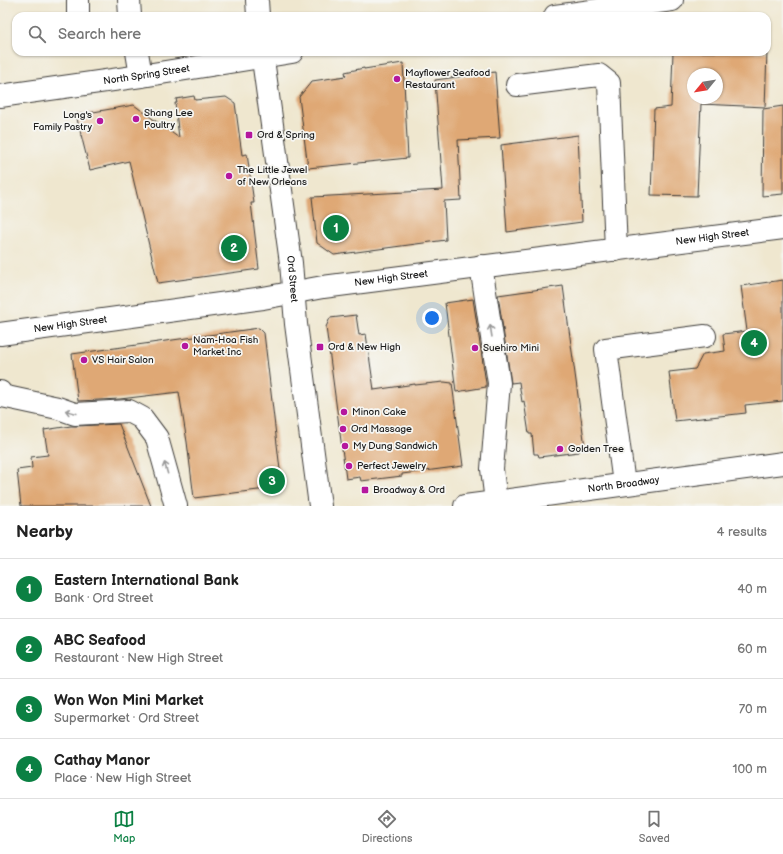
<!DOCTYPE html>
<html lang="en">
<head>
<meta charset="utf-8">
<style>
	body { margin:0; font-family:"Balsamiq Sans",sans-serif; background:#f2f2f2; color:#222 }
	.compass { position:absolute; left:687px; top:68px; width:36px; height:36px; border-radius:50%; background:#fff; box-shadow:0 1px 3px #0004; rotate:240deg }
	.you { position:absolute; left:432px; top:318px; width:14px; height:14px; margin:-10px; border:3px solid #fff; border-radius:50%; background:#1a73e8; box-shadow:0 0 0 6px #1a73e833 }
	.badge { display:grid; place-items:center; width:26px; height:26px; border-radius:50%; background:#0b8043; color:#fff; font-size:13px; font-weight:700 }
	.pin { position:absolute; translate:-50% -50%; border:2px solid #fff; box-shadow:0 1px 4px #0006 }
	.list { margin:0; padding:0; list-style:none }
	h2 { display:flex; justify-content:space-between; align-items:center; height:52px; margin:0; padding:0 16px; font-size:17px }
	h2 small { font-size:13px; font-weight:400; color:#767676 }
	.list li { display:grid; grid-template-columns:26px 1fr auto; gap:12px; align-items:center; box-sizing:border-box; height:60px; padding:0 16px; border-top:1px solid #e0e0e0 }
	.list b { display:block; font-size:15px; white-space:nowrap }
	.list p { margin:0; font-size:13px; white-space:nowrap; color:#767676 }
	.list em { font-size:13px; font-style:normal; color:#767676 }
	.icon { flex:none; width:22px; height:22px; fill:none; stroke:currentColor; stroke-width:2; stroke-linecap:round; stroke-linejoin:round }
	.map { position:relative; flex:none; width:783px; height:506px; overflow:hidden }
	.search { position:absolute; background:#fff; box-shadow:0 1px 3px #0004; left:12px; right:12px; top:12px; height:44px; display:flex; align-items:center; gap:10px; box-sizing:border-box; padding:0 14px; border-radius:12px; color:#767676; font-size:15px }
	.sheet { height:292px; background:#fff }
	nav { display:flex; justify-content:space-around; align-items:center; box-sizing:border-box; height:56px; border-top:1px solid #e0e0e0; background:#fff; font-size:11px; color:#767676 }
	nav a { display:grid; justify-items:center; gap:2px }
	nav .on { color:#0b8043 }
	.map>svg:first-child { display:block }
</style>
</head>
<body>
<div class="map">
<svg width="783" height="506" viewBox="0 0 783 506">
	<rect width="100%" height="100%" fill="#f6f6f2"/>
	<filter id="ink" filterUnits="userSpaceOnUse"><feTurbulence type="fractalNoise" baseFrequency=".025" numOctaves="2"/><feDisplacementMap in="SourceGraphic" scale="8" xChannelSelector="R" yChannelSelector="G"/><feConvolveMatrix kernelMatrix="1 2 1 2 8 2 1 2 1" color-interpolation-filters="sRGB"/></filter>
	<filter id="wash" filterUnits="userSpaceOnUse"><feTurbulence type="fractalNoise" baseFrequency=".012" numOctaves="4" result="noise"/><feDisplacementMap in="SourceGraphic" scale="16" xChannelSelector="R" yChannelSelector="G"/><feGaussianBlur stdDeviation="0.9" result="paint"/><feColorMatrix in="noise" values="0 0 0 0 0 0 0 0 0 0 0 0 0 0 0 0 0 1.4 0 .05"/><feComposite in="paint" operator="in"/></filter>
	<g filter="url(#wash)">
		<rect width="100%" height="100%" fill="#efe7cf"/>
		<g id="blocks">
			<path fill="#dfa875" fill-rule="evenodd" d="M 673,52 L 767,52 L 765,107 L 701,104 L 697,196 L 651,195 L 654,109 L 671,107 ZM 693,74 L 717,74 L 717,98 L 693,98 Z
				M 403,63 L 408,158 L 308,168 L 299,97 L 312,81 L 346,76 L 345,72 L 364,68 L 364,69 Z
				M 495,72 L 500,138 L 458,140 L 461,200 L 444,201 L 446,240 L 334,255 L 317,243 L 312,197 L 443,190 L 435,80 Z
				M 194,96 L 195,100 L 226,97 L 235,103 L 242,155 L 247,154 L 254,203 L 251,203 L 259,269 L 158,283 L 129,161 L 90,170 L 76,115 L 134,105 L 179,138 L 175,103 L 177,103 L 176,99 Z
				M 783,106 L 783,194 L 762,196 L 763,109 Z
				M 578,135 L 582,222 L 507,232 L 501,145 Z
				M 783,280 L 783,401 L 745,405 L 746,413 L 675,421 L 669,372 L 695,369 L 703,354 L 725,351 L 723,334 L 747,331 L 741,286 Z
				M 563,286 L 585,447 L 579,448 L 579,452 L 539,457 L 538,454 L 534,454 L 532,434 L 529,434 L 524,401 L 522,402 L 519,382 L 511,383 L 498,295 Z
				M 473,299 L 486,383 L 486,387 L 456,392 L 445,303 Z
				M 356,315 L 359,335 L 366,334 L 374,390 L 415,384 L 415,385 L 444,382 L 452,383 L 463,466 L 402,474 L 402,476 L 361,481 L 360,477 L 346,479 L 326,327 L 330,318 Z
				M 259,328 L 264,333 L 282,487 L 194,498 L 187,442 L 179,392 L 120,399 L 78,401 L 72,354 Z
				M 119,424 L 151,506 L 21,506 L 17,470 L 32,468 L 31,457 L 48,455 L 44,430 L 71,426 L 76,426 Z"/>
		</g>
	</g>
	<g filter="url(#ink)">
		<use href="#blocks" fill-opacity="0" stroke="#3c3a37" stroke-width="1"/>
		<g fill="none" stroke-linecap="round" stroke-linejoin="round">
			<g stroke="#3c3a37" stroke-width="24">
				<g id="minor">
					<path d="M 78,0 L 78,16"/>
					<path d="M 129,0 L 130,16"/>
					<path d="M 257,0 L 258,16"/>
					<path d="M 555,16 L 672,0"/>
					<path d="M 137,52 L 141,76"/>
					<path id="s1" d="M 262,52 L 291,263 L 296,324 L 320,506"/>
					<path d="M 517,85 L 599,75 L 609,83 L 616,250"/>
					<path id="s2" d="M 0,96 L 141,76 L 292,52"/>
					<path d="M 481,266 L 499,383 L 492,469 L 496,502"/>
					<path id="s3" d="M 0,334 L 263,298 L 323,287 L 783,228"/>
					<path d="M 0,392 L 2,396 L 58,408 L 75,414 L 129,411 L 142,418 L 157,438 L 176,506"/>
					<path d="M 624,484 L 606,349 L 705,336"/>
				</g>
			</g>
			<g stroke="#3c3a37" stroke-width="24">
				<g id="major">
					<path id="s4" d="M 465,506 L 783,463"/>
				</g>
			</g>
			<use href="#minor" stroke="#fff" stroke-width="22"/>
			<use href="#major" stroke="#fff" stroke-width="22"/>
		</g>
		<defs><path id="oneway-shaft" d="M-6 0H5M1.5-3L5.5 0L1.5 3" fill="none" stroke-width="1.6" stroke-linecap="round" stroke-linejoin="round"/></defs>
		<g stroke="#999">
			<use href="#oneway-shaft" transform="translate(491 331) rotate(-99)"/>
			<use href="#oneway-shaft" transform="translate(71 412) rotate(-165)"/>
			<use href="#oneway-shaft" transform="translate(166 468) rotate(-106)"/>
		</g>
	</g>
	<g fill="#b5179e" stroke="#f6f6f2" stroke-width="1.5">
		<circle cx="397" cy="79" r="4"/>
		<circle cx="136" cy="119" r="4"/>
		<circle cx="100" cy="121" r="4"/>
		<rect x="245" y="131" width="8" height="8" rx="2"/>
		<circle cx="229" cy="176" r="4"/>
		<circle cx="185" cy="346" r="4"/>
		<rect x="316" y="343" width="8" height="8" rx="2"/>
		<circle cx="475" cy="348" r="4"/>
		<circle cx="84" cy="360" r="4"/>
		<circle cx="344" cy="412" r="4"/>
		<circle cx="343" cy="429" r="4"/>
		<circle cx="345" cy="446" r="4"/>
		<circle cx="560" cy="449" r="4"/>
		<circle cx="349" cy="466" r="4"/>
		<rect x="361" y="486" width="8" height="8" rx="2"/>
	</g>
	<g text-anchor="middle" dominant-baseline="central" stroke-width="3.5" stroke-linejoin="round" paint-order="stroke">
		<g font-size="10" fill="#1c1c1c" stroke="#f6f6f2" text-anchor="start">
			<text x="405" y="73">Mayflower Seafood<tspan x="405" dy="12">Restaurant</tspan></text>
			<text x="144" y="113">Shang Lee<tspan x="144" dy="12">Poultry</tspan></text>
			<text x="92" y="115" text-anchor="end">Long's<tspan x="92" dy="12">Family Pastry</tspan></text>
			<text x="257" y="135">Ord &amp; Spring</text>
			<text x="237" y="170">The Little Jewel<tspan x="237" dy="12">of New Orleans</tspan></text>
			<text x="193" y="340">Nam-Hoa Fish<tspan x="193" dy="12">Market Inc</tspan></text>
			<text x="328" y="347">Ord &amp; New High</text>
			<text x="483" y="348">Suehiro Mini</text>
			<text x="92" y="360">VS Hair Salon</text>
			<text x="352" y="412">Minon Cake</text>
			<text x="351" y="429">Ord Massage</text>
			<text x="353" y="446">My Dung Sandwich</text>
			<text x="568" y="449">Golden Tree</text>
			<text x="357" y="466">Perfect Jewelry</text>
			<text x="373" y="490">Broadway &amp; Ord</text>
		</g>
		<g font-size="10" fill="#1c1c1c" stroke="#f6f6f2">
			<text stroke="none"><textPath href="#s2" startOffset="148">North Spring Street</textPath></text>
			<text stroke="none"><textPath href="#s3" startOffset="719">New High Street</textPath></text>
			<text stroke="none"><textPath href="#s3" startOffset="395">New High Street</textPath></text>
			<text stroke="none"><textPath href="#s1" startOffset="229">Ord Street</textPath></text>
			<text stroke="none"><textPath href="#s3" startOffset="71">New High Street</textPath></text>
			<text stroke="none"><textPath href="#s4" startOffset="160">North Broadway</textPath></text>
		</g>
	</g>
</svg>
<svg class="compass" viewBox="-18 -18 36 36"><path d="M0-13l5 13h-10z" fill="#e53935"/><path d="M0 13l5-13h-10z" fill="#767676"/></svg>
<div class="you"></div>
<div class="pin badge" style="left:336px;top:228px">1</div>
<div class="pin badge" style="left:234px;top:248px">2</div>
<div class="pin badge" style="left:272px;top:481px">3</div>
<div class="pin badge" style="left:754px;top:343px">4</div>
<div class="search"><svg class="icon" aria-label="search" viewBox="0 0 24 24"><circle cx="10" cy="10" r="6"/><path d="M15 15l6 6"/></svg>Search here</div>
</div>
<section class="sheet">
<h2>Nearby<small>4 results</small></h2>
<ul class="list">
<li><span class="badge">1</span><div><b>Eastern International Bank</b><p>Bank · Ord Street</p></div><em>40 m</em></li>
<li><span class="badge">2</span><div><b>ABC Seafood</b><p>Restaurant · New High Street</p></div><em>60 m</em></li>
<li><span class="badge">3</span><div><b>Won Won Mini Market</b><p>Supermarket · Ord Street</p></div><em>70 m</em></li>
<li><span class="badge">4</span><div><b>Cathay Manor</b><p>Place · New High Street</p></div><em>100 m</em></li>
</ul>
</section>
<nav>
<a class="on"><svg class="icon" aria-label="map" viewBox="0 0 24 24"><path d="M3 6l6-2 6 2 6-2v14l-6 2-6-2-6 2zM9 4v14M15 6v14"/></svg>Map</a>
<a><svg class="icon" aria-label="directions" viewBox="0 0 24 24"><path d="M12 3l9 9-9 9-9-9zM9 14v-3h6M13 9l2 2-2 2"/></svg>Directions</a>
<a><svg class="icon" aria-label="saved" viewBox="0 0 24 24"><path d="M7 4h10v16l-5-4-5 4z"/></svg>Saved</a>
</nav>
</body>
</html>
